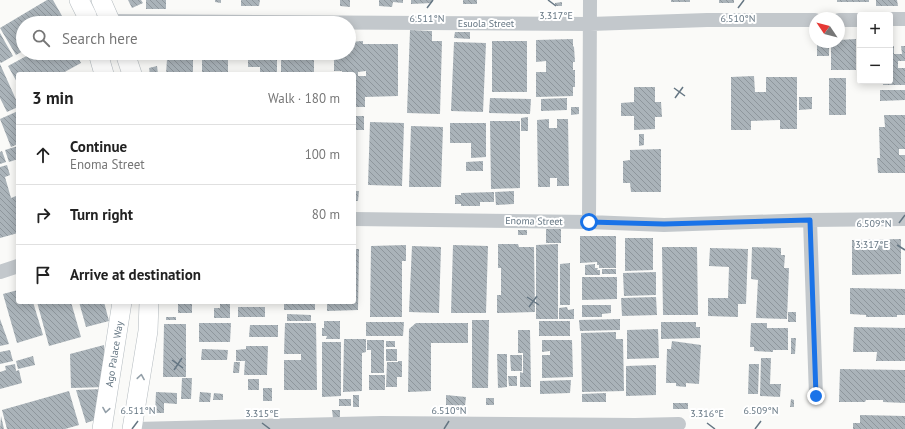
<!DOCTYPE html>
<html lang="en">
<head>
<meta charset="utf-8">
<style>
	body { margin:0; font-family:"PT Sans",sans-serif; background:#f6f6f6; color:#222 }
	.controls { position:absolute; right:12px; top:12px; display:grid; overflow:hidden; border-radius:4px; box-shadow:0 2px 10px #0003 }
	.controls button { width:36px; height:36px; display:grid; place-items:center; padding:0; border:0; border-bottom:1px solid #e0e0e0; background:#fff; color:#222; font:20px sans-serif }
	.compass { position:absolute; left:809px; top:12px; width:36px; height:36px; border-radius:50%; background:#fff; box-shadow:0 2px 10px #0003; rotate:305deg }
	.stop { position:absolute; width:12px; height:12px; margin:-9px; border:3px solid #1a73e8; border-radius:50%; background:#fff }
	.stop.end { background:#1a73e8; border-color:#fff; box-shadow:0 1px 4px #0008 }
	.list { margin:0; padding:0; list-style:none }
	h2 { display:flex; justify-content:space-between; align-items:center; height:52px; margin:0; padding:0 16px; font-size:17px }
	h2 small { font-size:13px; font-weight:400; color:#767676 }
	.list li { display:grid; grid-template-columns:26px 1fr auto; gap:12px; align-items:center; box-sizing:border-box; height:60px; padding:0 16px; border-top:1px solid #e0e0e0 }
	.list b { display:block; font-size:15px; white-space:nowrap }
	.list p { margin:0; font-size:13px; white-space:nowrap; color:#767676 }
	.list em { font-size:13px; font-style:normal; color:#767676 }
	.icon { flex:none; width:22px; height:22px; fill:none; stroke:currentColor; stroke-width:2; stroke-linecap:round; stroke-linejoin:round }
	.map { position:relative; flex:none; width:905px; height:429px; overflow:hidden }
	.search { position:absolute; background:#fff; box-shadow:0 2px 10px #0003; left:16px; top:16px; width:340px; height:44px; display:flex; align-items:center; gap:10px; box-sizing:border-box; padding:0 14px; border-radius:22px; color:#767676; font-size:15px }
	.panel { position:absolute; background:#fff; box-shadow:0 2px 10px #0003; left:16px; top:72px; width:340px; height:232px; border-radius:4px }
	.map>svg:first-child { display:block }
</style>
</head>
<body>
<div class="map">
<svg width="905" height="429" viewBox="0 0 905 429">
	<defs>
		<pattern id="building-back-hatch" width="6" height="6" patternUnits="userSpaceOnUse"><rect width="6" height="6" fill="#aab3b9"/><path d="M-1 5l2 2M0 0l6 6M5-1l2 2" fill="none" stroke="#8e969c"/></pattern>
	</defs>
	<rect width="100%" height="100%" fill="#fafaf8"/>
	<path fill="url(#building-back-hatch)" fill-rule="evenodd" d="M 47,0 L 53,0 L 66,23 L 23,23 L 23,51 L 16,55 L 0,28 Z
		M 128,0 L 141,0 L 143,3 L 132,8 Z
		M 146,0 L 166,0 L 166,9 L 146,9 Z
		M 215,0 L 221,0 L 221,3 L 215,2 Z
		M 241,0 L 260,0 L 259,6 L 241,6 Z
		M 340,0 L 350,0 L 350,7 L 340,6 Z
		M 379,0 L 403,0 L 403,3 L 393,2 L 392,7 L 379,6 Z
		M 411,0 L 432,0 L 432,3 L 411,4 Z
		M 463,0 L 477,0 L 477,4 L 463,4 Z
		M 671,0 L 690,0 L 690,2 L 671,2 Z
		M 719,0 L 734,0 L 734,3 L 719,3 Z
		M 837,0 L 869,0 L 869,2 L 837,2 Z
		M 876,0 L 897,0 L 898,6 L 876,6 Z
		M 562,2 L 562,6 L 555,6 L 555,3 Z
		M 410,30 L 432,31 L 432,41 L 442,41 L 440,114 L 407,113 Z
		M 455,32 L 470,32 L 470,39 L 454,38 Z
		M 0,33 L 13,56 L 1,63 L 0,62 Z
		M 573,39 L 573,46 L 574,47 L 575,62 L 573,62 L 573,70 L 575,70 L 575,87 L 573,87 L 573,96 L 536,97 L 536,72 L 546,72 L 546,61 L 536,62 L 536,40 Z
		M 856,39 L 856,70 L 831,70 L 831,42 L 839,42 L 839,40 Z
		M 363,41 L 363,44 L 398,44 L 398,96 L 365,97 L 365,107 L 354,107 L 354,74 L 342,74 L 342,71 L 334,71 L 334,61 L 332,53 L 349,53 L 349,42 ZM 366,71 L 366,76 L 358,76 L 358,72 Z
		M 492,41 L 527,41 L 527,92 L 492,92 Z
		M 454,42 L 486,43 L 483,112 L 451,111 Z
		M 817,43 L 829,43 L 829,56 L 817,56 Z
		M 890,46 L 894,46 L 894,54 L 902,54 L 901,46 L 905,46 L 905,61 L 898,61 L 898,68 L 905,68 L 905,85 L 883,85 L 883,81 L 890,81 Z
		M 32,53 L 76,53 L 81,63 L 61,74 L 18,74 L 18,84 L 8,66 Z
		M 148,53 L 153,53 L 153,60 L 149,60 Z
		M 158,53 L 193,53 L 193,74 L 166,74 L 167,59 L 159,59 Z
		M 202,53 L 228,53 L 228,74 L 202,74 Z
		M 248,53 L 277,53 L 277,74 L 260,74 L 260,67 L 248,67 Z
		M 281,53 L 314,53 L 314,74 L 281,74 Z
		M 0,64 L 18,104 L 18,107 L 7,112 L 0,98 Z
		M 157,66 L 158,74 L 150,74 L 149,68 Z
		M 754,76 L 755,92 L 766,92 L 766,77 L 797,77 L 797,129 L 780,129 L 780,120 L 751,121 L 751,130 L 731,130 L 731,77 Z
		M 829,78 L 846,78 L 846,115 L 829,115 Z
		M 634,87 L 655,87 L 655,102 L 661,102 L 662,117 L 655,117 L 655,129 L 634,130 L 634,116 L 621,116 L 621,103 L 634,102 Z
		M 880,90 L 905,90 L 905,100 L 880,101 Z
		M 799,97 L 812,97 L 812,109 L 799,110 Z
		M 490,98 L 531,99 L 530,114 L 489,113 Z
		M 567,98 L 567,110 L 541,111 L 541,99 Z
		M 571,107 L 579,107 L 579,114 L 571,115 Z
		M 18,111 L 18,144 L 11,147 L 0,119 Z
		M 884,115 L 905,115 L 905,149 L 899,149 L 899,155 L 905,155 L 905,173 L 878,173 L 877,158 L 880,158 L 879,127 L 885,127 Z
		M 354,116 L 364,116 L 364,130 L 354,130 Z
		M 528,117 L 528,131 L 521,131 L 521,118 Z
		M 549,119 L 549,128 L 557,128 L 557,119 L 568,119 L 569,186 L 557,186 L 557,178 L 550,178 L 550,187 L 538,187 L 537,120 Z
		M 490,121 L 520,121 L 520,188 L 491,189 Z
		M 370,122 L 404,123 L 402,186 L 368,185 Z
		M 450,123 L 486,123 L 486,157 L 471,158 L 471,143 L 450,143 Z
		M 411,126 L 443,127 L 441,187 L 409,187 Z
		M 639,134 L 644,134 L 644,145 L 639,146 Z
		M 18,146 L 18,159 L 9,162 L 5,150 Z
		M 661,149 L 661,192 L 631,192 L 630,183 L 623,183 L 623,161 L 630,160 L 630,150 Z
		M 2,151 L 6,162 L 0,164 L 0,152 Z
		M 483,161 L 483,171 L 466,171 L 466,162 Z
		M 7,165 L 10,175 L 5,177 L 11,198 L 16,196 L 18,204 L 18,233 L 0,238 L 0,167 Z
		M 354,191 L 359,191 L 358,201 L 354,201 Z
		M 514,191 L 514,204 L 496,205 L 495,192 Z
		M 494,192 L 494,202 L 480,202 L 480,206 L 461,206 L 461,204 L 455,204 L 455,195 L 461,195 L 461,193 Z
		M 546,229 L 561,229 L 561,243 L 546,243 Z
		M 518,230 L 527,230 L 527,235 L 518,235 Z
		M 580,236 L 616,236 L 616,268 L 599,268 L 599,265 L 597,265 L 597,262 L 580,263 Z
		M 625,238 L 653,238 L 653,270 L 625,271 Z
		M 901,239 L 901,274 L 852,275 L 852,240 Z
		M 498,244 L 518,244 L 519,247 L 534,247 L 535,312 L 497,313 L 497,295 L 501,295 L 501,268 L 498,268 Z
		M 558,244 L 558,319 L 536,319 L 536,245 Z
		M 406,245 L 406,261 L 402,261 L 402,317 L 370,317 L 371,246 Z
		M 453,245 L 488,246 L 486,313 L 451,313 Z
		M 412,246 L 441,247 L 439,313 L 409,312 Z
		M 662,247 L 697,247 L 698,315 L 663,315 Z
		M 752,247 L 781,248 L 781,255 L 785,255 L 784,268 L 789,268 L 787,319 L 756,318 L 758,280 L 751,279 Z
		M 710,248 L 748,249 L 746,304 L 738,304 L 738,317 L 708,316 L 708,298 L 728,298 L 729,267 L 709,266 Z
		M 354,249 L 359,249 L 358,310 L 327,311 L 327,302 L 354,302 Z
		M 570,263 L 570,305 L 560,305 L 560,264 Z
		M 595,264 L 595,268 L 598,268 L 597,270 L 600,270 L 600,275 L 585,275 L 585,265 Z
		M 602,269 L 616,269 L 616,274 L 602,274 Z
		M 656,272 L 656,295 L 624,296 L 623,273 Z
		M 582,277 L 617,277 L 617,299 L 582,300 Z
		M 850,288 L 905,289 L 905,315 L 897,315 L 897,317 L 866,317 L 866,315 L 850,314 Z
		M 18,290 L 18,302 L 33,302 L 43,335 L 17,343 L 3,294 Z
		M 656,297 L 657,315 L 622,316 L 621,298 Z
		M 37,302 L 71,302 L 81,337 L 49,346 Z
		M 79,302 L 104,302 L 109,321 L 86,327 Z
		M 178,302 L 192,302 L 192,313 L 178,313 Z
		M 220,302 L 230,302 L 230,318 L 214,318 L 214,308 L 220,308 Z
		M 284,302 L 315,302 L 315,310 L 284,310 Z
		M 582,305 L 611,305 L 611,313 L 602,314 L 602,317 L 582,317 Z
		M 238,307 L 265,307 L 265,317 L 238,317 Z
		M 567,307 L 568,310 L 574,309 L 574,319 L 559,319 L 559,308 Z
		M 788,312 L 796,312 L 796,322 L 788,322 Z
		M 287,314 L 311,315 L 311,321 L 287,321 Z
		M 166,317 L 176,317 L 176,320 L 166,320 Z
		M 0,319 L 9,344 L 0,346 Z
		M 620,319 L 620,330 L 580,331 L 579,320 Z
		M 472,320 L 489,320 L 488,388 L 472,388 Z
		M 324,321 L 340,321 L 340,339 L 326,339 L 327,336 L 322,336 L 322,328 L 324,328 Z
		M 539,321 L 570,321 L 570,336 L 539,336 Z
		M 366,322 L 404,322 L 403,336 L 366,336 Z
		M 661,322 L 696,322 L 696,327 L 700,327 L 700,338 L 661,339 Z
		M 199,323 L 231,323 L 230,342 L 199,342 Z
		M 285,323 L 316,323 L 317,390 L 284,390 L 284,360 L 301,360 L 301,354 L 284,354 Z
		M 416,323 L 468,323 L 468,343 L 431,343 L 431,391 L 408,392 L 409,329 Z
		M 751,323 L 767,323 L 767,328 L 788,328 L 788,350 L 773,350 L 773,352 L 754,351 L 754,347 L 750,347 Z
		M 164,324 L 186,324 L 186,377 L 163,377 Z
		M 250,325 L 278,325 L 278,337 L 249,337 Z
		M 854,327 L 905,328 L 905,361 L 876,361 L 877,352 L 853,352 Z
		M 658,329 L 659,358 L 627,359 L 627,330 Z
		M 518,330 L 530,330 L 531,387 L 520,387 L 520,372 L 523,373 L 523,353 L 518,353 Z
		M 616,332 L 616,339 L 623,339 L 624,391 L 582,392 L 581,333 Z
		M 791,338 L 796,338 L 795,354 L 791,354 Z
		M 344,339 L 366,339 L 366,352 L 362,353 L 362,391 L 343,392 Z
		M 367,340 L 384,340 L 384,373 L 371,373 L 371,350 L 367,350 Z
		M 542,340 L 572,340 L 573,377 L 542,378 L 542,355 L 550,355 L 550,351 L 542,352 Z
		M 386,341 L 395,341 L 395,347 L 386,347 Z
		M 672,341 L 701,345 L 699,384 L 686,383 L 686,387 L 676,386 L 676,383 L 666,383 L 667,349 L 671,349 Z
		M 322,342 L 341,342 L 341,396 L 322,397 Z
		M 104,345 L 106,387 L 71,388 L 70,354 Z
		M 246,346 L 268,346 L 267,375 L 244,375 L 245,361 L 246,361 L 236,361 L 236,350 L 246,349 Z
		M 202,349 L 228,350 L 227,360 L 201,360 Z
		M 386,349 L 397,349 L 397,361 L 386,361 Z
		M 10,350 L 13,361 L 0,364 L 0,352 Z
		M 497,354 L 507,354 L 507,387 L 498,388 Z
		M 510,355 L 522,355 L 522,371 L 511,371 Z
		M 33,356 L 35,365 L 18,369 L 16,361 Z
		M 761,358 L 771,358 L 770,384 L 781,384 L 780,397 L 760,396 Z
		M 398,361 L 402,361 L 402,377 L 397,377 L 397,387 L 386,387 L 387,362 L 398,362 Z
		M 234,362 L 240,362 L 239,373 L 233,373 Z
		M 15,364 L 16,371 L 19,370 L 22,383 L 0,389 L 0,372 L 6,370 L 5,366 Z
		M 749,364 L 759,364 L 758,394 L 748,394 Z
		M 656,365 L 656,395 L 626,396 L 626,366 Z
		M 840,369 L 905,370 L 905,403 L 883,402 L 883,400 L 866,400 L 865,402 L 839,402 Z
		M 369,375 L 385,375 L 385,390 L 369,390 Z
		M 508,376 L 517,376 L 517,386 L 509,386 Z
		M 182,378 L 192,378 L 191,399 L 181,399 Z
		M 248,379 L 259,379 L 259,390 L 248,390 Z
		M 571,380 L 570,393 L 540,394 L 540,381 Z
		M 263,388 L 272,388 L 272,401 L 263,401 Z
		M 103,389 L 101,418 L 86,423 L 76,390 Z
		M 69,391 L 79,425 L 65,429 L 7,429 L 2,410 Z
		M 156,392 L 177,393 L 177,404 L 164,403 L 164,413 L 155,413 Z
		M 200,392 L 211,393 L 210,402 L 199,402 Z
		M 214,393 L 223,394 L 223,400 L 213,400 Z
		M 606,393 L 606,402 L 582,402 L 582,394 Z
		M 353,395 L 359,395 L 359,407 L 353,407 Z
		M 446,395 L 466,397 L 465,406 L 446,405 Z
		M 486,398 L 494,398 L 494,405 L 486,405 Z
		M 339,399 L 351,399 L 351,406 L 339,406 Z
		M 791,399 L 794,400 L 794,407 L 790,407 Z
		M 673,403 L 688,403 L 688,409 L 673,409 Z
		M 332,410 L 340,410 L 340,418 L 333,418 Z
		M 860,415 L 905,416 L 905,429 L 853,429 L 853,423 L 860,423 Z
		M 1,416 L 4,429 L 0,429 Z"/>
	<g fill="none" stroke-linecap="round" stroke-linejoin="round">
		<g stroke="#b3babf" stroke-width="20">
			<g id="secondary">
				<path d="M 79,0 L 87,16 L 89,23"/>
				<path d="M 101,0 L 111,23"/>
				<path d="M 98,53 L 104,74"/>
				<path d="M 125,53 L 132,74"/>
				<path id="s1" d="M 102,429 L 122,302"/>
				<path d="M 132,429 L 148,331 L 149,302"/>
			</g>
		</g>
		<path stroke="#c3c8cc" stroke-width="14" d="M 890,19 L 905,19
			M 839,20 L 860,20
			M 109,21 L 590,24 L 707,20 L 815,20
			M 354,219 L 589,222 L 664,225 L 810,220 L 905,219
			M 810,220 L 816,396
			M 589,222 L 590,0
			M 0,272 L 18,266
			M 136,429 L 381,423 L 635,425 L 679,424"/>
		<use href="#secondary" stroke="#fff" stroke-width="19"/>
	</g>
	<defs><path id="oneway-chevron" d="M-2-3.5L2.5 0L-2 3.5" fill="none" stroke-width="1.6" stroke-linecap="round" stroke-linejoin="round"/></defs>
	<g stroke="#939fa8">
		<use href="#oneway-chevron" transform="translate(141 377) rotate(-81)"/>
		<use href="#oneway-chevron" transform="translate(106 410) rotate(99)"/>
	</g>
	<g fill="none" stroke-linecap="round" stroke-linejoin="round">
		<path stroke="#1a73e8" stroke-width="5" d="M 589,222 L 664,224 L 810,220 L 816,396"/>
	</g>
	<path fill="none" stroke="#657683" stroke-width="1.5" d="M 548,0 L 556,6M 427,8 L 433,0M 738,8 L 744,0M 674,88 L 685,96M 675,98 L 683,87M 899,223 L 905,215M 897,245 L 905,250M 527,297 L 539,305M 529,307 L 537,296M 172,360 L 183,368M 174,370 L 182,358M 262,423 L 270,429M 707,423 L 715,429M 132,429 L 138,421M 444,429 L 449,421M 755,429 L 761,421"/>
	<g text-anchor="middle" dominant-baseline="central" stroke-width="4" stroke-linejoin="round" paint-order="stroke">
		<g font-size="10" fill="#657683" stroke="#fff">
			<text x="486" y="23">Esuola Street</text>
			<text transform="translate(534 221) rotate(1)">Enoma Street</text>
			<text stroke="none"><textPath href="#s1" startOffset="76">Ago Palace Way</textPath></text>
		</g>
	</g>
	<g font-size="10" text-anchor="middle" fill="#657683" stroke="#fff" stroke-width="4" stroke-linejoin="round" paint-order="stroke">
		<text x="556" y="19">3.317°E</text>
		<text x="427" y="22">6.511°N</text>
		<text x="738" y="22">6.510°N</text>
		<text x="874" y="227">6.509°N</text>
		<text x="872" y="248">3.317°E</text>
		<text x="138" y="414">6.511°N</text>
		<text x="449" y="414">6.510°N</text>
		<text x="761" y="414">6.509°N</text>
		<text x="262" y="417">3.315°E</text>
		<text x="707" y="417">3.316°E</text>
	</g>
</svg>
<div class="controls">
<button>+</button>
<button>−</button>
</div>
<svg class="compass" viewBox="-18 -18 36 36"><path d="M0-13l5 13h-10z" fill="#e53935"/><path d="M0 13l5-13h-10z" fill="#767676"/></svg>
<div class="stop" style="left:589px;top:222px"></div>
<div class="stop end" style="left:816px;top:396px"></div>
<div class="search"><svg class="icon" aria-label="search" viewBox="0 0 24 24"><circle cx="10" cy="10" r="6"/><path d="M15 15l6 6"/></svg>Search here</div>
<section class="panel">
<h2>3 min<small>Walk · 180 m</small></h2>
<ul class="list">
<li><svg class="icon" aria-label="ahead" viewBox="0 0 24 24"><path d="M12 20V5M6 11l6-6 6 6"/></svg><div><b>Continue</b><p>Enoma Street</p></div><em>100 m</em></li>
<li><svg class="icon" aria-label="right" viewBox="0 0 24 24"><path d="M7 20v-9h11M14 6l5 5-5 5"/></svg><div><b>Turn right</b></div><em>80 m</em></li>
<li><svg class="icon" aria-label="arrive" viewBox="0 0 24 24"><path d="M6 21V4h12l-3 4 3 4H6"/></svg><div><b>Arrive at destination</b></div></li>
</ul>
</section>
</div>
</body>
</html>
